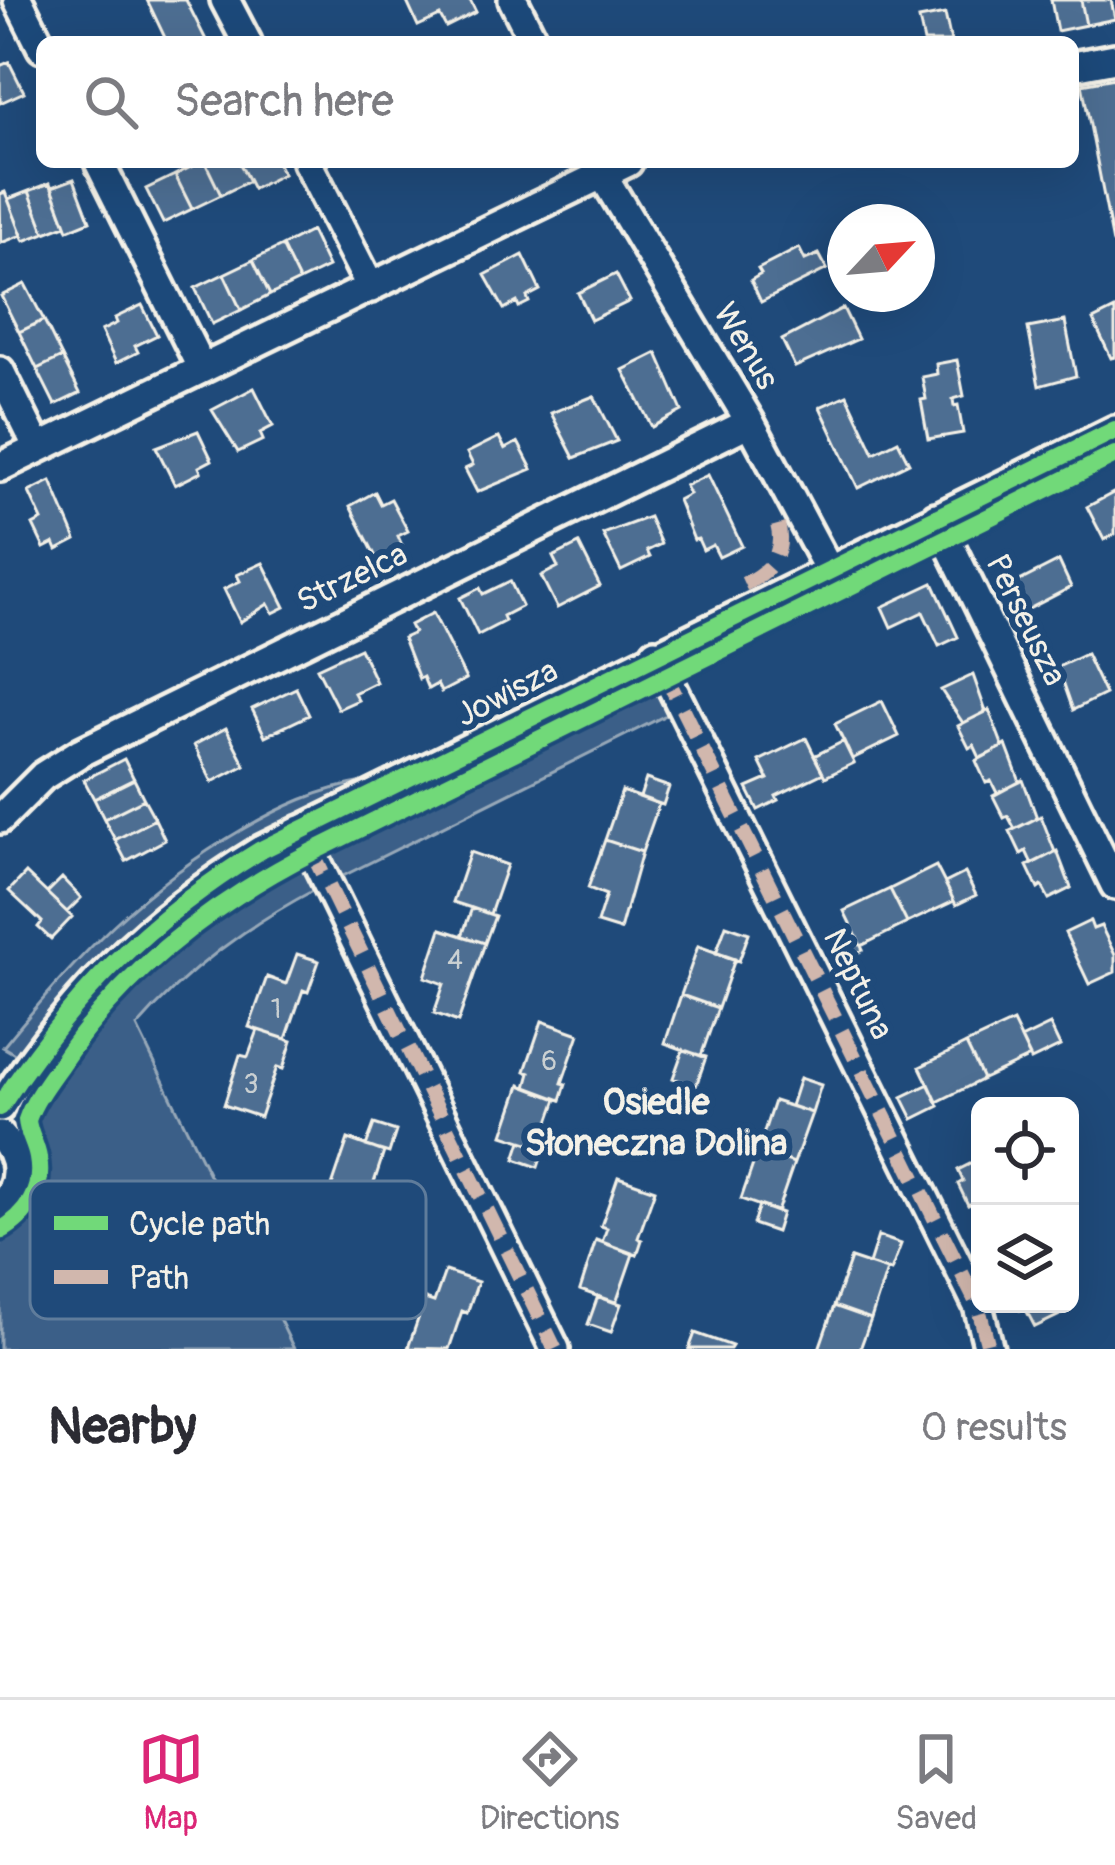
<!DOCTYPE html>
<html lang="en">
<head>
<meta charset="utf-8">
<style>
	body { margin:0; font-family:Pangolin,sans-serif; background:#f2f2f3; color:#2b2b33 }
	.controls { position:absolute; right:36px; bottom:36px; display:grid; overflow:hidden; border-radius:18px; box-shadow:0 12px 48px #0002 }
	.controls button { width:108px; height:108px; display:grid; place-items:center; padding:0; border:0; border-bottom:3px solid #e1e1e2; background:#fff; color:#2b2b33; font:60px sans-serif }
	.compass { position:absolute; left:827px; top:204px; width:108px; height:108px; border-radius:50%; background:#fff; box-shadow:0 12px 48px #0002; rotate:64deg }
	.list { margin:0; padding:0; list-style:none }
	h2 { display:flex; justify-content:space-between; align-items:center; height:156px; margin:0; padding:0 48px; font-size:51px }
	h2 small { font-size:39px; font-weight:400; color:#7c7c81 }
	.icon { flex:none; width:66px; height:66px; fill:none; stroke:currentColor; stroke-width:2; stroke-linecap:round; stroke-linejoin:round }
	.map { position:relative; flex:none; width:1115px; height:1349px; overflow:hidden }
	.search { position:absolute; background:#fff; box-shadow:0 12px 48px #0002; left:36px; right:36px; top:36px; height:132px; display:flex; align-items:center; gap:30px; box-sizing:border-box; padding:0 42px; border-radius:18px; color:#7c7c81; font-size:45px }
	.sheet { height:348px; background:#fff }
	nav { display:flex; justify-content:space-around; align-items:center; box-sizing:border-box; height:168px; border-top:3px solid #e1e1e2; background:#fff; font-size:33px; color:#7c7c81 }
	nav a { display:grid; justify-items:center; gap:6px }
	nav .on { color:#db2777 }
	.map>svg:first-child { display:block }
</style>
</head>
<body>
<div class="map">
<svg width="1115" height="1349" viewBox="0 0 1115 1349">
	<rect width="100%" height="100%" fill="#1f4a7a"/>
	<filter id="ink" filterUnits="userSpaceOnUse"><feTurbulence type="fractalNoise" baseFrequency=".00833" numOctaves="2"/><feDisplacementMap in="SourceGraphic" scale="24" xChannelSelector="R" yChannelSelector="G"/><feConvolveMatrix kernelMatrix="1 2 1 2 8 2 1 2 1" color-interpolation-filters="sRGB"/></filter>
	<g filter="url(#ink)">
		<path fill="#3a5f88" stroke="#97a8b8" stroke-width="3" d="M 656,689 L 668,714 L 337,879 L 326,855 Z
			M 364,782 C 328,801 291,818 256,837 C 159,890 80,966 18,1056 L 3,1047 C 77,956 141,888 243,829 C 283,806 319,789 364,782 Z
			M 307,862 L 316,889 C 251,923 185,971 137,1027 L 294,1349 L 0,1349 L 0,1239 C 35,1221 55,1185 42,1147 C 38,1134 31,1125 37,1111 C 43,1098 54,1085 62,1072 C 123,981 211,913 307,862 Z"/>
		<path fill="#4d6e92" stroke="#f4f1e8" stroke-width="3" d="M 147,0 L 186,0 L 207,42 L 167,42 Z
			M 406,0 L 470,0 L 476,12 L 446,27 L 440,16 L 418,26 Z
			M 1051,0 L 1081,0 L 1086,25 L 1057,31 Z
			M 1081,0 L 1111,0 L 1115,19 L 1086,25 Z
			M 945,14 L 951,42 L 924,42 L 919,19 Z
			M 9,62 L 24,92 L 0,103 L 0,66 Z
			M 1115,78 L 1115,243 L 1113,243 L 1082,84 Z
			M 201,162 L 205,162 L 221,195 L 192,209 L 175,175 Z
			M 205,162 L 239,162 L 249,181 L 221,195 Z
			M 239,162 L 277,162 L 283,174 L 253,189 Z
			M 175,175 L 192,209 L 163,223 L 146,189 Z
			M 74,179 L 90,221 L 68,230 L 52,187 Z
			M 50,183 L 66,225 L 45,233 L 29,191 Z
			M 29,191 L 45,233 L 24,241 L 8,199 Z
			M 5,192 L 22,235 L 1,243 L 0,194 Z
			M 311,231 L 328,267 L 299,281 L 282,246 Z
			M 282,246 L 299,281 L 270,295 L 253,260 Z
			M 799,248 L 805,260 L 819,254 L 827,269 L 761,302 L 751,280 L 761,274 L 758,269 Z
			M 523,255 L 540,290 L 527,297 L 529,302 L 519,307 L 517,302 L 504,309 L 485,275 Z
			M 253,260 L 270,295 L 241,310 L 224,274 Z
			M 224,274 L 241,310 L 212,324 L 195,288 Z
			M 616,274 L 630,301 L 591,320 L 578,293 Z
			M 25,284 L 44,320 L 19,332 L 1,296 Z
			M 142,305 L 157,335 L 135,346 L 138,352 L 116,363 L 101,331 L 117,323 L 115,318 Z
			M 843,308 L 858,339 L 795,367 L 782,340 Z
			M 1115,309 L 1115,357 L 1111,358 L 1093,320 Z
			M 44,320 L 62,357 L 37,369 L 19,332 Z
			M 1065,321 L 1076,376 L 1039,386 L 1028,328 Z
			M 657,353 L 682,411 L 652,427 L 623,370 Z
			M 62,357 L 80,393 L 55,405 L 37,369 Z
			M 957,360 L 964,396 L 953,399 L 954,406 L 958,405 L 963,433 L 928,439 L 921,400 L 926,399 L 922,377 L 937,374 L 936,364 Z
			M 254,388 L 273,426 L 260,433 L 263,440 L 238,452 L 212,410 Z
			M 847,395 L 874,453 L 898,441 L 909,463 L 858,488 L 820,407 Z
			M 594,396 L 617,441 L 574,458 L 551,413 Z
			M 198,431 L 212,460 L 199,467 L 201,472 L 175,485 L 156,447 Z
			M 499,437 L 505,449 L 518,442 L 532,469 L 477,492 L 465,469 L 473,465 L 467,453 Z
			M 708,475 L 742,546 L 719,557 L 713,545 L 703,550 L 698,539 L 694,540 L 678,500 L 689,494 L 685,486 Z
			M 51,481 L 76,540 L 57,550 L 54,543 L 44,548 L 33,525 L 42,520 L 29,492 Z
			M 375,492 L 381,504 L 391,499 L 408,531 L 398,536 L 404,550 L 379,563 L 350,506 Z
			M 1115,492 L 1115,534 L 1104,540 L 1087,507 Z
			M 649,517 L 661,544 L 647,551 L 650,557 L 621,571 L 603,534 Z
			M 579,544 L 600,586 L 557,608 L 541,576 L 558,567 L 553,557 Z
			M 1059,561 L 1071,587 L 1019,614 L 1006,588 Z
			M 263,563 L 285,607 L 273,613 L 268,604 L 240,622 L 224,589 L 240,581 L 237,575 Z
			M 510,581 L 522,606 L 503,616 L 505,621 L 478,635 L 460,598 L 480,588 L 483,594 Z
			M 933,583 L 958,637 L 939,646 L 923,612 L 891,627 L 882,607 Z
			M 433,613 L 466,679 L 441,692 L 437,684 L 428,689 L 423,677 L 419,679 L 403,638 L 414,633 L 410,625 Z
			M 360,648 L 376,682 L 354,693 L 358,700 L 338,709 L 317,668 Z
			M 1086,654 L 1105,694 L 1073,710 L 1058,667 Z
			M 973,675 L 986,712 L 963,723 L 941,690 Z
			M 296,688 L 309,715 L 265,736 L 252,709 Z
			M 882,701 L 899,736 L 852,759 L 835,724 Z
			M 989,710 L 1003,747 L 980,758 L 974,745 L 969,748 L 958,726 Z
			M 226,728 L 245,765 L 212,782 L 194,745 Z
			M 806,738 L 823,773 L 776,796 L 778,800 L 758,810 L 747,788 L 768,779 L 759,761 Z
			M 844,741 L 854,763 L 825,777 L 814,756 Z
			M 1006,745 L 1020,782 L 997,793 L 991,781 L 986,783 L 976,761 Z
			M 124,759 L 134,779 L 94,799 L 84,780 Z
			M 134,779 L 144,799 L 104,819 L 94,799 Z
			M 646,779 L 669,787 L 663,805 L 640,797 Z
			M 1023,780 L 1037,818 L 1015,829 L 1008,816 L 1004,818 L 993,796 Z
			M 622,791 L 659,804 L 642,852 L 605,840 Z
			M 144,799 L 155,819 L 115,840 L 104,819 Z
			M 1041,816 L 1055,852 L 1032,864 L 1026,851 L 1021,854 L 1010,831 Z
			M 155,819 L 165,840 L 126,861 L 115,840 Z
			M 605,840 L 642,852 L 620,930 L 597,923 L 606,895 L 588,888 Z
			M 1057,851 L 1071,888 L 1049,899 L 1042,886 L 1038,889 L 1027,866 Z
			M 470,852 L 507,865 L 490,914 L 453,902 Z
			M 936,866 L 954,901 L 907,923 L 890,889 Z
			M 26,873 L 72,917 L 51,939 L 38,927 L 42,922 L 9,891 Z
			M 965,873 L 976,895 L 956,905 L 945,883 Z
			M 62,878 L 81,898 L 67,912 L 47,893 Z
			M 890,889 L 907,923 L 861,946 L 844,911 Z
			M 472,908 L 495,916 L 485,943 L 462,936 Z
			M 1090,921 L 1093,929 L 1101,926 L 1115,955 L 1115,972 L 1089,984 L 1065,933 Z
			M 726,925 L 749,933 L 739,961 L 716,953 Z
			M 441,929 L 485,943 L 458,1022 L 434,1013 L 444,984 L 425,977 Z
			M 853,929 L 863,950 L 843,960 L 833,938 Z
			M 698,946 L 735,959 L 718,1008 L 681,995 Z
			M 297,954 L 319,961 L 308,992 L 303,990 L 286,1039 L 249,1027 L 267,977 L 286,984 Z
			M 681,995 L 718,1008 L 701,1056 L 665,1043 Z
			M 542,1021 L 579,1034 L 562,1083 L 566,1084 L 561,1100 L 526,1087 L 530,1073 L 525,1071 Z
			M 1013,1022 L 1030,1057 L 983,1079 L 966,1044 Z
			M 1050,1025 L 1060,1046 L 1031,1060 L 1021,1039 Z
			M 258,1030 L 292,1041 L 283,1069 L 277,1067 L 260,1117 L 224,1105 L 240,1055 L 248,1057 Z
			M 966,1044 L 983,1079 L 937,1102 L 920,1067 Z
			M 683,1050 L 706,1057 L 696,1086 L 673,1078 Z
			M 800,1078 L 821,1085 L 812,1113 L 791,1106 Z
			M 929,1084 L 939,1106 L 913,1119 L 902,1097 Z
			M 520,1085 L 557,1099 L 540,1147 L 503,1135 Z
			M 774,1101 L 812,1113 L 794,1163 L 758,1150 Z
			M 374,1124 L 396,1131 L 389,1153 L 366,1146 Z
			M 348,1139 L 384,1152 L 368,1201 L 331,1189 Z
			M 521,1141 L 544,1149 L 538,1167 L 515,1159 Z
			M 758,1150 L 794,1163 L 777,1212 L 741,1199 Z
			M 980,1159 L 980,1200 L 968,1205 L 958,1184 L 963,1181 L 958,1170 Z
			M 618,1177 L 655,1190 L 638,1238 L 642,1240 L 637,1255 L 602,1242 L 607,1228 L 601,1226 Z
			M 759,1205 L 782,1213 L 776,1232 L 753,1224 Z
			M 878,1236 L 901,1244 L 891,1271 L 869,1264 Z
			M 596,1240 L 633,1254 L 616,1303 L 580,1290 Z
			M 851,1258 L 887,1270 L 871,1319 L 834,1306 Z
			M 445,1271 L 478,1282 L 467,1313 L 462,1311 L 449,1349 L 408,1348 L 425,1299 L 434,1302 Z
			M 598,1296 L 621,1304 L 611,1332 L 588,1324 Z
			M 1017,1304 L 1067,1304 L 1070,1310 L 1035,1327 L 1025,1308 L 1020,1310 Z
			M 834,1306 L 871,1319 L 860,1349 L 819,1349 Z
			M 695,1333 L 732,1346 L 730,1349 L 689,1349 Z"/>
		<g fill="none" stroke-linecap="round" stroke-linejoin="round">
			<g stroke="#f4f1e8" stroke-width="36">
				<path id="street" d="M 18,0 L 42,48
					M 225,0 L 247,42
					M 513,0 L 534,42
					M 1073,66 L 1115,58
					M 99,162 L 202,369
					M 307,162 L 371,288
					M 595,162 L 750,422 L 829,570
					M 0,371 L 38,448
					M 0,467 L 628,162
					M 936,517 L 1115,885
					M 655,653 L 978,1306 L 989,1349
					M 0,819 L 43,776 L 81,752 L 750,422
					M 301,830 L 555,1349
					M 0,1107 C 71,996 148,919 261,850 L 1115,430
					M 0,1135 C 21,1157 22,1184 0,1206"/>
			</g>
			<use href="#street" stroke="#1f4a7a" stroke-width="27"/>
			<path stroke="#d1b7ad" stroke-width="15" stroke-dasharray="30 15" stroke-linecap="butt" d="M 744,584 C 777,569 788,545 773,512
				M 662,668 L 978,1306 L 989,1349
				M 309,846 L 555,1349"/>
			<g stroke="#1f4a7a" stroke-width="26">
				<path id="cycleway" d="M 0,1107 C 71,996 148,919 261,850 L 1115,430
					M 0,1231 C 27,1216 44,1190 38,1158 C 36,1144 28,1134 27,1120 C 34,1100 48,1082 60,1065 C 123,971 212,903 312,852 L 1115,455"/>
			</g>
			<use href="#cycleway" stroke="#71d979" stroke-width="18"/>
		</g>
	</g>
	<g text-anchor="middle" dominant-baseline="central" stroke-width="12" stroke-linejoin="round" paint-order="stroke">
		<g font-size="27" fill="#cad0d2">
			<text x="455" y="960">4</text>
			<text x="276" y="1009">1</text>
			<text x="549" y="1061">6</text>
			<text x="251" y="1084">3</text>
		</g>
		<g font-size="33" fill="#f4f1e8" stroke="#1f4a7a">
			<text transform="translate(746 346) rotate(59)">Wenus</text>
			<text transform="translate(352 578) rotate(-26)">Strzelca</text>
			<text transform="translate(1026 620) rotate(64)">Perseusza</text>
			<text transform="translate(507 693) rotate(-27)">Jowisza</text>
			<text transform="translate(858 984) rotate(64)">Neptuna</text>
		</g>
		<g font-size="36" font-weight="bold" fill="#f4f1e8" stroke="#1f4a7a">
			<text x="656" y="1102">Osiedle<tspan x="656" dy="41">Słoneczna Dolina</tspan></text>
		</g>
	</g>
	<rect x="30" y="1181" width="396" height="138" rx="18" fill="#1f4a7a" stroke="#5f7c9b" stroke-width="3"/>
	<rect x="54" y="1216" width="54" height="14" fill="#71d979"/>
	<rect x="54" y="1270" width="54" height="14" fill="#d1b7ad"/>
	<g font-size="33" fill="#f4f1e8">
		<text x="129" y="1235">Cycle path</text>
		<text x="129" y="1289">Path</text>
	</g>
</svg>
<div class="controls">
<button><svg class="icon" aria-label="locate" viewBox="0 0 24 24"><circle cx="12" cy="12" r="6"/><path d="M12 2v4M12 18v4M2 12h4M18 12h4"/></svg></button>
<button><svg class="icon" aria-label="layers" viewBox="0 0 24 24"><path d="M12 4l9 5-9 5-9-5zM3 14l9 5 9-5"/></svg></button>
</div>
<svg class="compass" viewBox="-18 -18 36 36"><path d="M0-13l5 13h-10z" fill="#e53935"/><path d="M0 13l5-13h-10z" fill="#7c7c81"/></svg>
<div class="search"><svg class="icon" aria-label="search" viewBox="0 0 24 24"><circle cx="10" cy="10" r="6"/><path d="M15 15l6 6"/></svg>Search here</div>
</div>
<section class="sheet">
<h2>Nearby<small>0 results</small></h2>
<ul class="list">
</ul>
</section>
<nav>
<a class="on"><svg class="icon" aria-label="map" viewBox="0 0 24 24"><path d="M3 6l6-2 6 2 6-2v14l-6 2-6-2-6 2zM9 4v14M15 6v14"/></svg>Map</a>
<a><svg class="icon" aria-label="directions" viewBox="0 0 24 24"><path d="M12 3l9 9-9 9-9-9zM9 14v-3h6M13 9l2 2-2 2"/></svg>Directions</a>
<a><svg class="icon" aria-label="saved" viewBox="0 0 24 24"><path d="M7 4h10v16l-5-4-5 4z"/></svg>Saved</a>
</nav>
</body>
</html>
